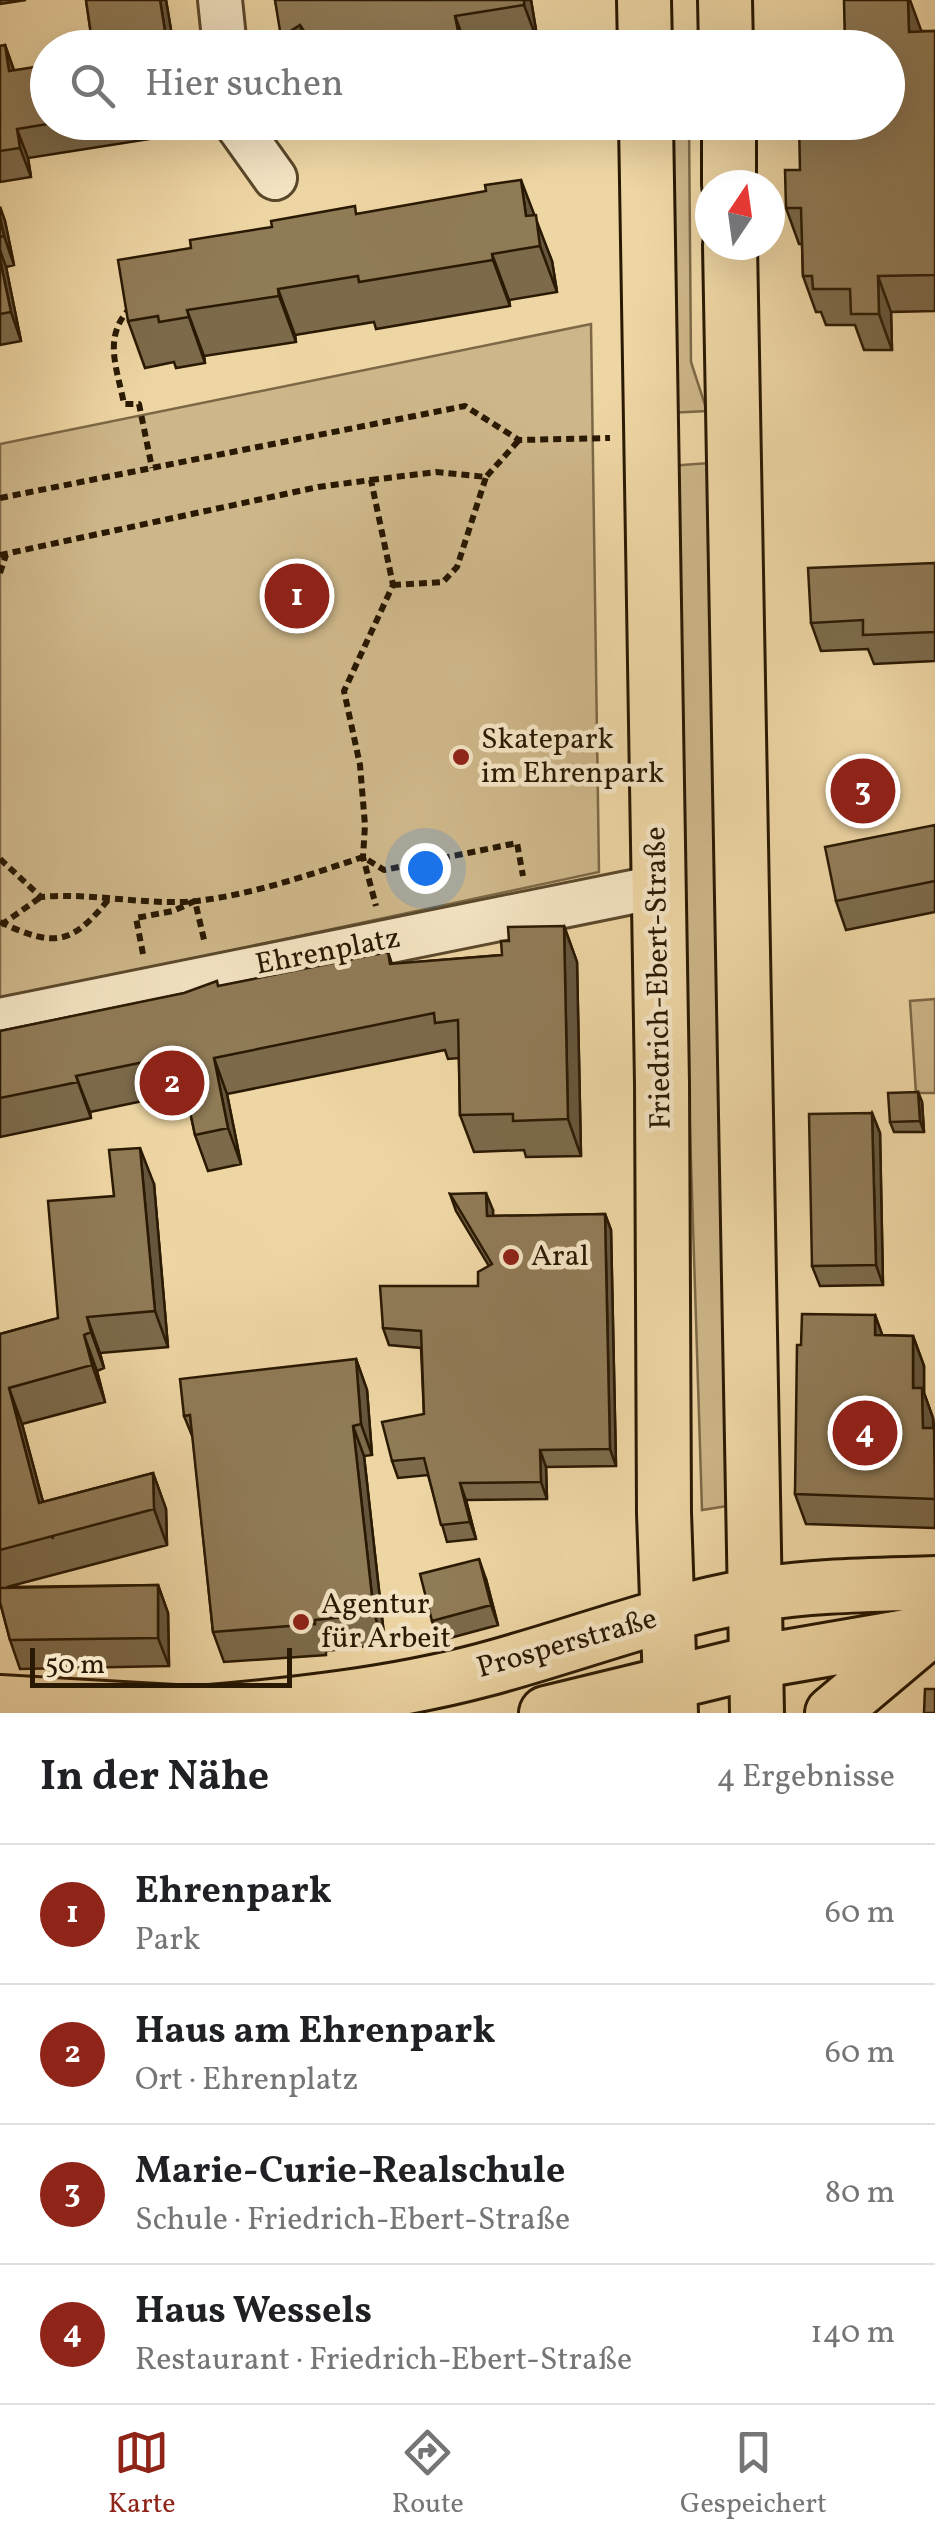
<!DOCTYPE html>
<html lang="de">
<head>
<meta charset="utf-8">
<style>
	body { margin:0; font-family:Vollkorn,serif; background:#f2f2f2; color:#202124 }
	.compass { position:absolute; left:695px; top:170px; width:90px; height:90px; border-radius:50%; background:#fff; box-shadow:0 10px 40px #0002; rotate:13deg }
	.scale { position:absolute; left:30px; bottom:25px; width:262px; box-sizing:border-box; padding-left:10px; border:5px solid #2a1903; border-top:0; font-size:28px; line-height:35px; white-space:nowrap; color:#2a1903; -webkit-text-stroke:8px #f4e4c4; paint-order:stroke }
	.you { position:absolute; left:425px; top:868px; width:35px; height:35px; margin:-25px; border:8px solid #fff; border-radius:50%; background:#1a73e8; box-shadow:0 0 0 15px #1a73e833 }
	.badge { display:grid; place-items:center; width:65px; height:65px; border-radius:50%; background:#8f2418; color:#fff; font-size:32px; font-weight:700 }
	.pin { position:absolute; translate:-50% -50%; border:5px solid #fff; box-shadow:0 2px 10px #0006 }
	.list { margin:0; padding:0; list-style:none }
	h2 { display:flex; justify-content:space-between; align-items:center; height:130px; margin:0; padding:0 40px; font-size:42px }
	h2 small { font-size:32px; font-weight:400; color:#757577 }
	.list li { display:grid; grid-template-columns:65px 1fr auto; gap:30px; align-items:center; box-sizing:border-box; height:140px; padding:0 40px; border-top:2px solid #e0e0e0 }
	.list b { display:block; font-size:38px; white-space:nowrap }
	.list p { margin:0; font-size:32px; white-space:nowrap; color:#757577 }
	.list em { font-size:32px; font-style:normal; color:#757577 }
	.icon { flex:none; width:55px; height:55px; fill:none; stroke:currentColor; stroke-width:2; stroke-linecap:round; stroke-linejoin:round }
	.map { position:relative; flex:none; width:935px; height:1713px; overflow:hidden }
	.search { position:absolute; background:#fff; box-shadow:0 10px 40px #0002; left:30px; right:30px; top:30px; height:110px; display:flex; align-items:center; gap:25px; box-sizing:border-box; padding:0 35px; border-radius:55px; color:#757577; font-size:38px }
	.sheet { height:690px; background:#fff }
	nav { display:flex; justify-content:space-around; align-items:center; box-sizing:border-box; height:140px; border-top:2px solid #e0e0e0; background:#fff; font-size:28px; color:#757577 }
	nav a { display:grid; justify-items:center; gap:5px }
	nav .on { color:#8f2418 }
	.map>svg:first-child { display:block }
</style>
</head>
<body>
<div class="map">
<svg width="935" height="1713" viewBox="0 0 935 1713">
	<rect width="100%" height="100%" fill="#eed6a4"/>
	<filter id="stains"><feTurbulence type="fractalNoise" baseFrequency=".002" numOctaves="4"/><feColorMatrix values="0 0 0 0 .2 0 0 0 0 .09 0 0 0 0 .02 0 0 0 .5 -.17"/></filter>
	<radialGradient id="worn" r=".72"><stop offset=".6" stop-color="#630" stop-opacity="0"/><stop offset="1" stop-color="#630" stop-opacity=".3"/></radialGradient>
	<path fill="#cdb689" stroke="#7c6846" stroke-width="2.5" d="M 661,123 L 689,123 L 691,362 L 707,411 L 668,413 Z
		M 591,324 L 599,872 L 0,1000 L 0,444 Z
		M 709,463 L 734,1505 L 702,1510 L 669,466 Z
		M 935,999 L 935,1093 L 916,1093 L 910,1001 Z"/>
	<g fill="none" stroke-linecap="round" stroke-linejoin="round">
		<g stroke="#5b482b" stroke-width="48">
			<path id="minor" d="M 220,0 L 225,48
				M 235,122 L 275,178
				M 0,1020 L 657,887"/>
		</g>
		<g stroke="#2a1903" stroke-width="58">
			<path id="major" d="M 644,0 L 645,48
				M 725,0 L 726,48
				M 646,122 L 662,1084 L 664,1513 L 671,1713
				M 729,122 L 729,185
				M 730,245 L 757,1713
				M 0,1702 L 192,1713
				M 199,1713 C 292,1705 393,1694 483,1670 C 574,1646 661,1611 754,1595 C 813,1585 874,1585 935,1583
				M 546,1713 L 756,1662 L 935,1631
				M 832,1713 L 927,1633"/>
		</g>
		<path stroke="#2a1903" stroke-width="6" stroke-dasharray="8 5" stroke-linecap="butt" d="M 131,307 C 102,337 117,367 124,404 L 139,404 L 152,468
			M 371,480 L 436,472 L 486,477 L 519,440
			M 0,498 L 465,406 L 519,440 L 610,438
			M 0,555 L 318,487 L 371,480 L 393,585 L 344,691 L 360,765 L 365,825 L 363,857 L 376,906
			M 0,573 L 6,555
			M 393,585 L 443,582 L 457,567 L 486,477
			M 0,859 L 41,897 C 93,892 145,906 197,901 C 254,894 309,875 363,857 L 384,870 L 517,843 L 523,876
			M 0,922 C 53,947 71,946 108,900
			M 1,925 L 41,897
			M 143,954 L 136,918 L 173,911 L 195,901 L 205,944"/>
		<use href="#minor" stroke="#f4e4c4" stroke-width="42"/>
		<use href="#major" stroke="#eed6a4" stroke-width="52"/>
	</g>
	<path fill="#7c6a4b" stroke="#2a1903" stroke-width="2.5" d="M 0,0 L 26,0 L 0,4 Z
		M 86,0 L 166,0 L 174,48 L 93,48 Z
		M 275,0 L 531,0 L 538,42 L 505,48 L 285,48 Z
		M 921,31 L 935,31 L 935,311 L 891,312 L 892,350 L 864,350 L 855,325 L 826,325 L 821,312 L 816,312 L 803,276 L 802,244 L 799,244 L 786,208 L 845,45 Z
		M 5,45 L 14,70 L 48,122 L 173,122 L 175,135 L 28,158 L 31,177 L 0,182 L 0,46 Z
		M 0,207 L 5,221 L 14,265 L 6,267 L 21,341 L 0,345 Z
		M 357,214 L 533,215 L 552,261 L 557,292 L 509,300 L 510,306 L 376,329 L 374,322 L 295,335 L 296,342 L 204,356 L 205,363 L 176,368 L 174,362 L 145,368 L 128,321 L 191,248 Z
		M 935,563 L 935,661 L 874,664 L 868,649 L 821,651 L 811,623 Z
		M 935,825 L 935,912 L 846,930 L 836,901 Z
		M 564,926 L 577,962 L 581,1156 L 526,1157 L 524,1150 L 474,1152 L 460,1115 L 459,1058 L 448,1059 L 445,1050 L 227,1094 L 241,1164 L 208,1171 L 195,1135 L 186,1092 L 90,1112 L 91,1118 L 0,1137 L 0,1031 L 388,952 L 392,964 L 502,955 L 509,941 Z
		M 918,1092 L 922,1102 L 924,1132 L 894,1132 L 890,1122 Z
		M 872,1113 L 880,1133 L 883,1285 L 820,1286 L 812,1266 Z
		M 154,1184 L 168,1347 L 100,1353 L 104,1368 L 97,1371 L 105,1402 L 22,1424 L 43,1502 L 153,1473 L 166,1509 L 167,1545 L 7,1587 L 158,1585 L 168,1613 L 169,1666 L 20,1669 L 10,1640 L 0,1602 L 0,1334 L 58,1318 L 114,1196 Z
		M 450,1194 L 493,1210 L 493,1216 L 605,1214 L 611,1230 L 616,1466 L 546,1467 L 547,1499 L 466,1500 L 476,1539 L 447,1542 L 428,1475 L 398,1478 L 392,1461 L 424,1414 L 421,1348 L 389,1345 L 383,1328 L 478,1286 L 489,1266 L 456,1211 Z
		M 875,1315 L 882,1335 L 913,1336 L 924,1366 L 924,1393 L 933,1418 L 935,1432 L 935,1528 L 806,1524 L 795,1494 L 801,1345 Z
		M 356,1359 L 367,1390 L 372,1455 L 364,1456 L 385,1644 L 326,1651 L 326,1655 L 224,1662 L 213,1632 L 193,1438 L 184,1416 Z
		M 486,1579 L 498,1625 L 439,1641 L 432,1621 Z"/>
	<path fill="#65563d" stroke="#2a1903" stroke-width="2.5" d="M 160,0 L 166,0 L 174,48 L 170,48 L 166,37 Z
		M 524,0 L 531,0 L 538,42 L 524,5 Z
		M 908,0 L 910,0 L 921,30 L 922,67 L 909,32 Z
		M 455,16 L 467,48 L 463,48 L 459,36 Z
		M 300,25 L 308,48 L 285,48 L 281,37 Z
		M 5,45 L 15,74 L 9,71 Z
		M 17,129 L 28,158 L 31,177 L 20,148 Z
		M 521,180 L 552,261 L 557,292 L 540,246 L 526,216 Z
		M 0,207 L 5,221 L 14,265 L 4,236 L 0,218 Z
		M 0,250 L 6,267 L 21,341 L 11,312 L 0,259 Z
		M 492,254 L 509,300 L 510,306 L 493,260 Z
		M 878,276 L 891,312 L 892,350 L 879,314 Z
		M 278,289 L 295,335 L 296,342 L 279,296 Z
		M 187,310 L 204,356 L 205,363 L 189,317 Z
		M 564,926 L 577,962 L 581,1156 L 568,1119 Z
		M 214,1058 L 227,1094 L 241,1164 L 228,1128 Z
		M 76,1076 L 90,1112 L 91,1118 L 78,1082 Z
		M 918,1092 L 922,1102 L 924,1132 L 920,1121 Z
		M 872,1113 L 880,1133 L 883,1285 L 876,1265 Z
		M 140,1148 L 154,1184 L 168,1347 L 155,1311 Z
		M 486,1193 L 493,1210 L 493,1233 L 487,1216 Z
		M 605,1214 L 611,1230 L 616,1466 L 610,1449 Z
		M 875,1315 L 886,1345 L 875,1335 Z
		M 87,1317 L 100,1353 L 104,1368 L 91,1332 Z
		M 84,1335 L 97,1371 L 105,1402 L 92,1365 Z
		M 913,1336 L 924,1366 L 924,1393 L 933,1418 L 934,1458 L 923,1428 L 913,1388 Z
		M 356,1359 L 367,1390 L 372,1455 L 361,1424 Z
		M 9,1388 L 22,1424 L 53,1539 L 39,1503 Z
		M 353,1426 L 364,1456 L 385,1644 L 374,1614 Z
		M 540,1450 L 546,1467 L 547,1499 L 541,1482 Z
		M 153,1473 L 166,1509 L 167,1545 L 154,1509 Z
		M 460,1483 L 466,1500 L 476,1539 L 470,1522 Z
		M 479,1559 L 486,1579 L 498,1625 L 491,1605 Z
		M 158,1585 L 168,1613 L 169,1666 L 158,1638 Z"/>
	<path fill="#907b57" stroke="#2a1903" stroke-width="2.5" d="M 86,0 L 160,0 L 166,37 L 153,39 L 155,48 L 93,48 Z
		M 275,0 L 524,0 L 524,5 L 455,16 L 459,36 L 390,48 L 315,48 L 300,25 L 281,37 Z
		M 844,0 L 908,0 L 909,32 L 935,31 L 935,275 L 878,276 L 879,314 L 851,314 L 850,289 L 813,289 L 812,276 L 803,276 L 801,208 L 786,208 L 785,170 L 800,170 L 799,122 L 888,122 L 888,48 L 810,48 L 809,46 L 845,45 Z
		M 5,45 L 9,71 L 48,65 L 48,122 L 60,122 L 17,129 L 20,148 L 0,151 L 0,46 Z
		M 521,180 L 526,216 L 536,215 L 540,246 L 492,254 L 493,260 L 359,282 L 358,276 L 278,289 L 279,296 L 187,310 L 189,317 L 159,322 L 158,316 L 128,321 L 118,260 L 191,248 L 190,240 L 272,227 L 271,221 L 355,206 L 356,214 L 486,191 L 485,185 Z
		M 0,218 L 4,236 L 0,237 Z
		M 0,259 L 11,312 L 0,314 Z
		M 935,563 L 935,632 L 863,635 L 863,620 L 811,623 L 808,568 Z
		M 935,825 L 935,881 L 836,901 L 825,847 Z
		M 564,926 L 568,1119 L 513,1121 L 513,1114 L 460,1115 L 458,1020 L 435,1023 L 434,1013 L 214,1058 L 228,1128 L 195,1135 L 178,1055 L 76,1076 L 78,1082 L 0,1098 L 0,1031 L 184,993 L 217,981 L 218,986 L 388,952 L 390,964 L 502,955 L 501,941 L 509,941 L 508,927 Z
		M 918,1092 L 920,1121 L 890,1122 L 888,1093 Z
		M 872,1113 L 876,1265 L 812,1266 L 809,1114 Z
		M 140,1148 L 155,1311 L 87,1317 L 91,1332 L 84,1335 L 92,1365 L 9,1388 L 39,1503 L 153,1473 L 154,1509 L 0,1550 L 0,1334 L 58,1318 L 48,1201 L 114,1196 L 109,1150 Z
		M 486,1193 L 487,1216 L 605,1214 L 610,1449 L 540,1450 L 541,1482 L 460,1483 L 470,1522 L 441,1525 L 424,1458 L 392,1461 L 382,1422 L 424,1414 L 421,1331 L 383,1328 L 380,1286 L 478,1286 L 478,1272 L 492,1264 L 450,1194 Z
		M 802,1314 L 875,1315 L 875,1335 L 913,1336 L 913,1388 L 922,1388 L 923,1428 L 934,1428 L 935,1499 L 795,1494 L 797,1345 L 801,1345 Z
		M 356,1359 L 361,1424 L 353,1426 L 374,1614 L 315,1620 L 315,1624 L 213,1632 L 190,1415 L 184,1416 L 180,1379 Z
		M 479,1559 L 491,1605 L 432,1621 L 420,1574 Z
		M 158,1585 L 158,1638 L 10,1640 L 0,1602 L 0,1588 Z
		M 925,1689 L 935,1689 L 935,1713 L 924,1713 Z"/>
	<g fill="#8f2418" stroke="#f4e4c4" stroke-width="4">
		<circle cx="461" cy="757" r="10"/>
		<circle cx="511" cy="1257" r="10"/>
		<circle cx="301" cy="1622" r="10"/>
	</g>
	<g text-anchor="middle" dominant-baseline="central" stroke-width="9" stroke-linejoin="round" paint-order="stroke">
		<g font-size="30" fill="#2a1903" stroke="#f4e4c4" text-anchor="start">
			<text x="481" y="740">Skatepark<tspan x="481" dy="34">im Ehrenpark</tspan></text>
			<text x="531" y="1257">Aral</text>
			<text x="321" y="1605">Agentur<tspan x="321" dy="34">für Arbeit</tspan></text>
		</g>
		<g font-size="30" fill="#2a1903" stroke="#f4e4c4">
			<text transform="translate(328 952) rotate(-11)">Ehrenplatz</text>
			<text transform="translate(659 978) rotate(-91)">Friedrich-Ebert-Straße</text>
			<text transform="translate(567 1644) rotate(-16)">Prosperstraße</text>
		</g>
	</g>
	<rect width="100%" height="100%" filter="url(#stains)"/>
	<rect width="100%" height="100%" fill="url(#worn)"/>
</svg>
<svg class="compass" viewBox="-18 -18 36 36"><path d="M0-13l5 13h-10z" fill="#e53935"/><path d="M0 13l5-13h-10z" fill="#757577"/></svg>
<div class="scale">50 m</div>
<div class="you"></div>
<div class="pin badge" style="left:297px;top:596px">1</div>
<div class="pin badge" style="left:172px;top:1083px">2</div>
<div class="pin badge" style="left:863px;top:791px">3</div>
<div class="pin badge" style="left:865px;top:1433px">4</div>
<div class="search"><svg class="icon" aria-label="search" viewBox="0 0 24 24"><circle cx="10" cy="10" r="6"/><path d="M15 15l6 6"/></svg>Hier suchen</div>
</div>
<section class="sheet">
<h2>In der Nähe<small>4 Ergebnisse</small></h2>
<ul class="list">
<li><span class="badge">1</span><div><b>Ehrenpark</b><p>Park</p></div><em>60 m</em></li>
<li><span class="badge">2</span><div><b>Haus am Ehrenpark</b><p>Ort · Ehrenplatz</p></div><em>60 m</em></li>
<li><span class="badge">3</span><div><b>Marie-Curie-Realschule</b><p>Schule · Friedrich-Ebert-Straße</p></div><em>80 m</em></li>
<li><span class="badge">4</span><div><b>Haus Wessels</b><p>Restaurant · Friedrich-Ebert-Straße</p></div><em>140 m</em></li>
</ul>
</section>
<nav>
<a class="on"><svg class="icon" aria-label="map" viewBox="0 0 24 24"><path d="M3 6l6-2 6 2 6-2v14l-6 2-6-2-6 2zM9 4v14M15 6v14"/></svg>Karte</a>
<a><svg class="icon" aria-label="directions" viewBox="0 0 24 24"><path d="M12 3l9 9-9 9-9-9zM9 14v-3h6M13 9l2 2-2 2"/></svg>Route</a>
<a><svg class="icon" aria-label="saved" viewBox="0 0 24 24"><path d="M7 4h10v16l-5-4-5 4z"/></svg>Gespeichert</a>
</nav>
</body>
</html>
